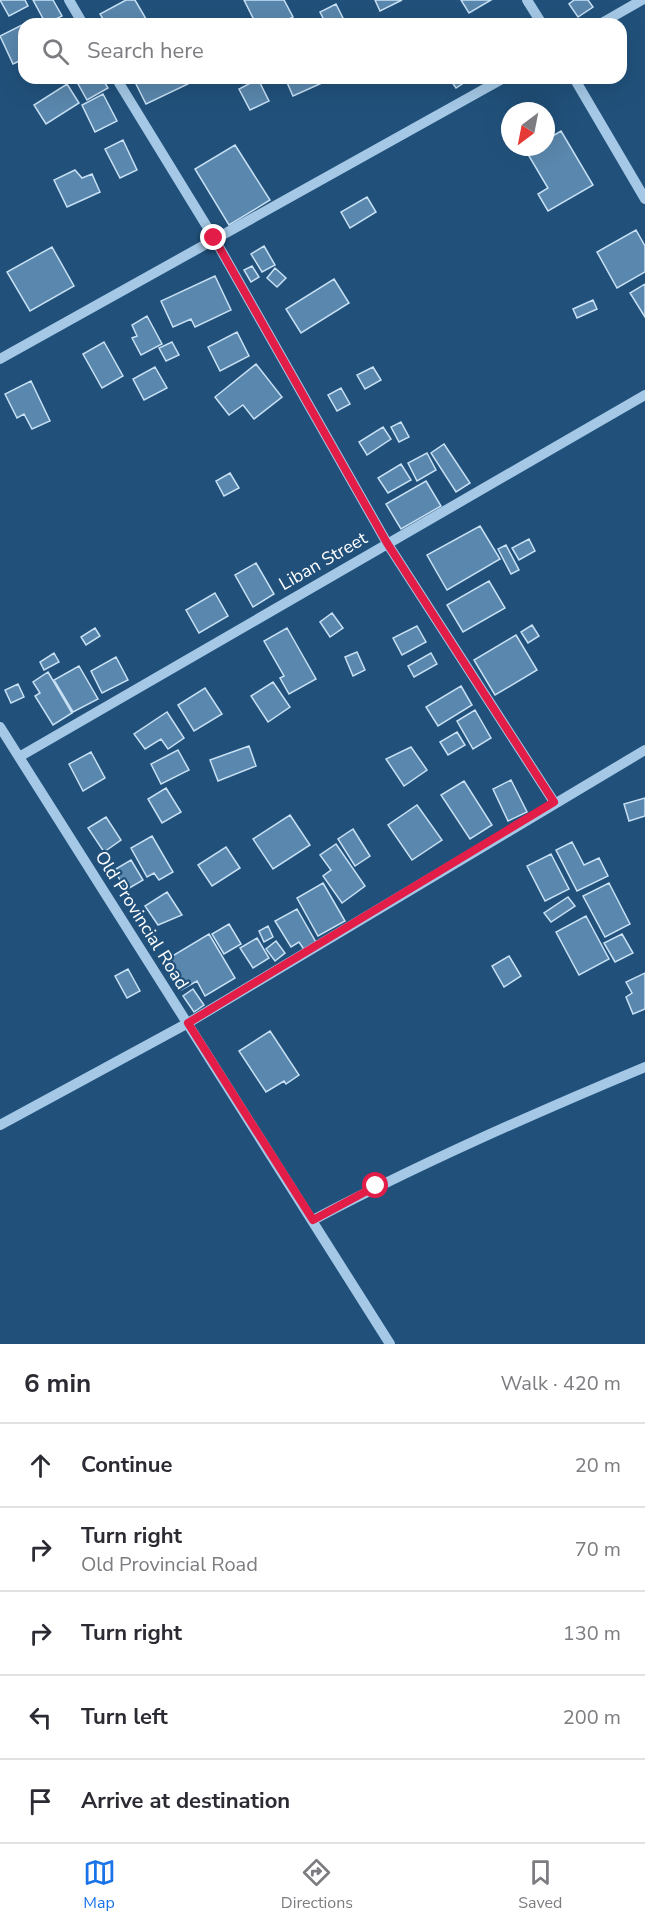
<!DOCTYPE html>
<html lang="en">
<head>
<meta charset="utf-8">
<style>
	body { margin:0; font-family:"Nunito Sans",sans-serif; background:#f7f7f7; color:#2b2b33 }
	.compass { position:absolute; left:501px; top:102px; width:54px; height:54px; border-radius:50%; background:#fff; box-shadow:0 6px 24px #0002; rotate:212deg }
	.stop { position:absolute; width:18px; height:18px; margin:-14px; border:4px solid #e11d48; border-radius:50%; background:#fff }
	.stop.end { background:#e11d48; border-color:#fff; box-shadow:0 2px 6px #0008 }
	.list { margin:0; padding:0; list-style:none }
	h2 { display:flex; justify-content:space-between; align-items:center; height:78px; margin:0; padding:0 24px; font-size:26px }
	h2 small { font-size:20px; font-weight:400; color:#7c7c81 }
	.list li { display:grid; grid-template-columns:39px 1fr auto; gap:18px; align-items:center; box-sizing:border-box; height:84px; padding:0 24px; border-top:2px solid #e1e1e2 }
	.list b { display:block; font-size:22px; white-space:nowrap }
	.list p { margin:0; font-size:20px; white-space:nowrap; color:#7c7c81 }
	.list em { font-size:20px; font-style:normal; color:#7c7c81 }
	.icon { flex:none; width:33px; height:33px; fill:none; stroke:currentColor; stroke-width:2; stroke-linecap:round; stroke-linejoin:round }
	.map { position:relative; flex:none; width:645px; height:1344px; overflow:hidden }
	.search { position:absolute; background:#fff; box-shadow:0 6px 24px #0002; left:18px; right:18px; top:18px; height:66px; display:flex; align-items:center; gap:15px; box-sizing:border-box; padding:0 21px; border-radius:18px; color:#7c7c81; font-size:22px }
	.sheet { height:498px; background:#fff }
	nav { display:flex; justify-content:space-around; align-items:center; box-sizing:border-box; height:84px; border-top:2px solid #e1e1e2; background:#fff; font-size:16px; color:#7c7c81 }
	nav a { display:grid; justify-items:center; gap:3px }
	nav .on { color:#1a73e8 }
	.map>svg:first-child { display:block }
</style>
</head>
<body>
<div class="map">
<svg width="645" height="1344" viewBox="0 0 645 1344">
	<rect width="100%" height="100%" fill="#21517b"/>
	<path fill="#5a87ad" stroke="#c7e0f4" stroke-width="1.5" d="M 0,0 L 25,0 L 28,6 L 9,16 Z
		M 33,0 L 53,0 L 62,16 L 46,24 Z
		M 126,0 L 135,0 L 149,24 L 106,24 L 100,14 Z
		M 244,0 L 284,0 L 293,17 L 279,24 L 256,24 Z
		M 375,0 L 402,0 L 380,11 Z
		M 461,0 L 491,0 L 469,13 Z
		M 574,0 L 588,0 L 593,7 L 578,17 L 569,4 Z
		M 336,4 L 346,24 L 326,24 L 320,12 Z
		M 24,24 L 24,59 L 13,64 L 0,36 Z
		M 85,78 L 102,78 L 108,88 L 87,100 L 77,82 Z
		M 133,78 L 185,78 L 188,84 L 146,104 Z
		M 285,78 L 333,78 L 293,96 Z
		M 449,78 L 471,78 L 456,88 Z
		M 258,79 L 269,101 L 250,110 L 239,89 Z
		M 67,84 L 79,103 L 46,124 L 34,105 Z
		M 103,94 L 117,121 L 95,132 L 82,105 Z
		M 561,131 L 593,185 L 548,211 L 538,194 L 548,188 L 526,151 L 533,147 L 546,147 L 546,140 Z
		M 123,140 L 137,170 L 120,178 L 105,149 Z
		M 235,145 L 270,200 L 229,225 L 195,169 Z
		M 75,170 L 82,178 L 92,174 L 100,192 L 67,207 L 54,180 Z
		M 367,197 L 376,212 L 350,228 L 341,212 Z
		M 636,230 L 645,246 L 645,272 L 617,288 L 597,252 Z
		M 264,246 L 275,265 L 262,272 L 251,254 Z
		M 52,247 L 74,286 L 30,311 L 7,272 Z
		M 252,266 L 259,277 L 251,282 L 244,270 Z
		M 275,268 L 286,278 L 277,287 L 267,278 Z
		M 215,276 L 231,310 L 195,327 L 191,319 L 173,327 L 161,301 Z
		M 334,279 L 349,303 L 301,333 L 286,309 Z
		M 645,284 L 645,317 L 630,293 Z
		M 593,300 L 597,309 L 577,318 L 573,309 Z
		M 147,316 L 162,344 L 141,355 L 132,338 L 137,336 L 132,325 Z
		M 237,332 L 249,356 L 220,371 L 208,347 Z
		M 104,342 L 123,376 L 102,388 L 83,354 Z
		M 172,342 L 179,355 L 166,361 L 159,348 Z
		M 256,364 L 282,397 L 254,419 L 243,405 L 229,415 L 215,397 Z
		M 155,367 L 167,388 L 144,400 L 133,379 Z
		M 373,367 L 381,380 L 365,389 L 357,375 Z
		M 31,381 L 50,421 L 32,429 L 24,414 L 17,418 L 5,394 Z
		M 341,388 L 350,404 L 337,411 L 328,395 Z
		M 401,422 L 409,437 L 399,442 L 391,427 Z
		M 383,427 L 391,439 L 367,455 L 359,442 Z
		M 444,444 L 470,483 L 456,492 L 431,453 Z
		M 427,453 L 436,470 L 417,481 L 408,463 Z
		M 401,464 L 411,480 L 388,493 L 378,478 Z
		M 230,473 L 239,488 L 224,496 L 216,481 Z
		M 426,481 L 441,506 L 401,529 L 386,504 Z
		M 480,526 L 500,559 L 447,590 L 427,555 Z
		M 529,539 L 535,551 L 519,560 L 512,548 Z
		M 506,545 L 519,570 L 511,574 L 498,549 Z
		M 256,563 L 274,594 L 253,607 L 235,575 Z
		M 489,581 L 505,608 L 463,632 L 447,605 Z
		M 215,593 L 228,616 L 199,633 L 186,610 Z
		M 332,613 L 343,628 L 330,637 L 320,622 Z
		M 532,625 L 539,636 L 528,643 L 521,632 Z
		M 417,626 L 426,642 L 402,655 L 393,638 Z
		M 95,628 L 100,636 L 86,645 L 81,637 Z
		M 287,628 L 316,679 L 289,694 L 280,678 L 284,676 L 264,641 Z
		M 516,635 L 537,670 L 495,695 L 474,660 Z
		M 357,652 L 365,670 L 353,676 L 345,657 Z
		M 54,653 L 59,662 L 44,670 L 40,662 Z
		M 431,653 L 437,664 L 414,677 L 408,666 Z
		M 116,657 L 128,680 L 102,693 L 91,671 Z
		M 79,666 L 98,699 L 73,712 L 54,680 Z
		M 48,672 L 72,713 L 53,725 L 35,696 L 40,693 L 33,682 Z
		M 273,682 L 290,707 L 268,722 L 251,696 Z
		M 18,684 L 24,697 L 11,703 L 5,690 Z
		M 461,686 L 472,705 L 438,726 L 426,707 Z
		M 205,688 L 222,714 L 194,731 L 178,705 Z
		M 475,710 L 491,738 L 473,749 L 457,721 Z
		M 167,712 L 184,738 L 168,749 L 161,739 L 145,749 L 134,734 Z
		M 457,732 L 465,745 L 448,755 L 440,742 Z
		M 249,746 L 256,766 L 218,781 L 210,760 Z
		M 411,747 L 427,770 L 404,786 L 386,759 Z
		M 178,750 L 189,770 L 161,784 L 151,764 Z
		M 91,752 L 105,778 L 83,791 L 69,764 Z
		M 511,780 L 527,812 L 508,821 L 493,789 Z
		M 464,781 L 492,825 L 470,839 L 441,795 Z
		M 166,788 L 181,812 L 162,823 L 148,799 Z
		M 645,798 L 645,816 L 629,821 L 624,804 Z
		M 417,805 L 442,840 L 412,860 L 388,825 Z
		M 290,815 L 310,845 L 273,869 L 253,839 Z
		M 106,817 L 121,840 L 104,852 L 88,828 Z
		M 353,829 L 370,856 L 355,866 L 338,839 Z
		M 152,836 L 173,872 L 159,880 L 154,873 L 147,877 L 131,848 Z
		M 572,842 L 584,865 L 599,858 L 608,876 L 577,891 L 556,850 Z
		M 336,844 L 365,886 L 342,903 L 323,876 L 331,870 L 320,855 Z
		M 226,847 L 240,868 L 212,886 L 198,865 Z
		M 551,854 L 569,889 L 545,901 L 527,866 Z
		M 131,860 L 143,880 L 126,890 L 114,870 Z
		M 323,883 L 345,921 L 318,936 L 297,898 Z
		M 609,883 L 630,924 L 605,937 L 583,896 Z
		M 167,892 L 182,915 L 158,925 L 145,906 Z
		M 568,897 L 575,906 L 551,922 L 544,913 Z
		M 297,909 L 317,944 L 305,951 L 299,942 L 291,947 L 275,921 Z
		M 586,916 L 609,959 L 579,975 L 556,932 Z
		M 229,924 L 241,944 L 224,954 L 212,934 Z
		M 268,926 L 273,937 L 264,942 L 259,931 Z
		M 209,934 L 235,978 L 205,996 L 197,981 L 181,990 L 164,961 Z
		M 622,934 L 633,953 L 615,962 L 604,943 Z
		M 257,938 L 269,958 L 253,968 L 240,948 Z
		M 276,941 L 285,953 L 275,961 L 266,949 Z
		M 509,956 L 521,976 L 504,987 L 492,966 Z
		M 128,969 L 140,991 L 127,998 L 115,976 Z
		M 645,973 L 645,1009 L 633,1014 L 626,997 L 632,993 L 626,982 Z
		M 193,989 L 204,1005 L 194,1012 L 183,996 Z
		M 270,1031 L 299,1075 L 286,1084 L 284,1081 L 266,1092 L 239,1051 Z"/>
	<g fill="none" stroke-linecap="round" stroke-linejoin="round">
		<path stroke="#a4c8e6" stroke-width="10" d="M 69,0 L 83,24
			M 527,0 L 542,24
			M 600,24 L 642,0
			M 116,78 L 214,238 L 387,543 L 554,802
			M 574,78 L 645,199
			M 0,359 L 504,78
			M 0,727 L 390,1344
			M 19,757 L 645,395
			M 0,1125 L 188,1023 L 645,750
			M 313,1220 C 421,1163 532,1114 645,1067"/>
	</g>
	<g fill="none" stroke-linecap="round" stroke-linejoin="round">
		<path stroke="#e11d48" stroke-width="8" d="M 214,238 L 387,543 L 554,802 L 188,1023 L 313,1220 L 376,1186"/>
	</g>
	<g text-anchor="middle" dominant-baseline="central" stroke-width="4.5" stroke-linejoin="round" paint-order="stroke">
		<g font-size="18" fill="#fff" stroke="#21517b">
			<text transform="translate(323 561) rotate(-30)">Liban Street</text>
			<text transform="translate(142 920) rotate(58)">Old Provincial Road</text>
		</g>
	</g>
</svg>
<svg class="compass" viewBox="-18 -18 36 36"><path d="M0-13l5 13h-10z" fill="#e53935"/><path d="M0 13l5-13h-10z" fill="#7c7c81"/></svg>
<div class="stop" style="left:376px;top:1186px"></div>
<div class="stop end" style="left:214px;top:238px"></div>
<div class="search"><svg class="icon" aria-label="search" viewBox="0 0 24 24"><circle cx="10" cy="10" r="6"/><path d="M15 15l6 6"/></svg>Search here</div>
</div>
<section class="sheet">
<h2>6 min<small>Walk · 420 m</small></h2>
<ul class="list">
<li><svg class="icon" aria-label="ahead" viewBox="0 0 24 24"><path d="M12 20V5M6 11l6-6 6 6"/></svg><div><b>Continue</b></div><em>20 m</em></li>
<li><svg class="icon" aria-label="right" viewBox="0 0 24 24"><path d="M7 20v-9h11M14 6l5 5-5 5"/></svg><div><b>Turn right</b><p>Old Provincial Road</p></div><em>70 m</em></li>
<li><svg class="icon" aria-label="right" viewBox="0 0 24 24"><path d="M7 20v-9h11M14 6l5 5-5 5"/></svg><div><b>Turn right</b></div><em>130 m</em></li>
<li><svg class="icon" aria-label="left" viewBox="0 0 24 24"><path d="M17 20v-9H6M10 6l-5 5 5 5"/></svg><div><b>Turn left</b></div><em>200 m</em></li>
<li><svg class="icon" aria-label="arrive" viewBox="0 0 24 24"><path d="M6 21V4h12l-3 4 3 4H6"/></svg><div><b>Arrive at destination</b></div></li>
</ul>
</section>
<nav>
<a class="on"><svg class="icon" aria-label="map" viewBox="0 0 24 24"><path d="M3 6l6-2 6 2 6-2v14l-6 2-6-2-6 2zM9 4v14M15 6v14"/></svg>Map</a>
<a><svg class="icon" aria-label="directions" viewBox="0 0 24 24"><path d="M12 3l9 9-9 9-9-9zM9 14v-3h6M13 9l2 2-2 2"/></svg>Directions</a>
<a><svg class="icon" aria-label="saved" viewBox="0 0 24 24"><path d="M7 4h10v16l-5-4-5 4z"/></svg>Saved</a>
</nav>
</body>
</html>
